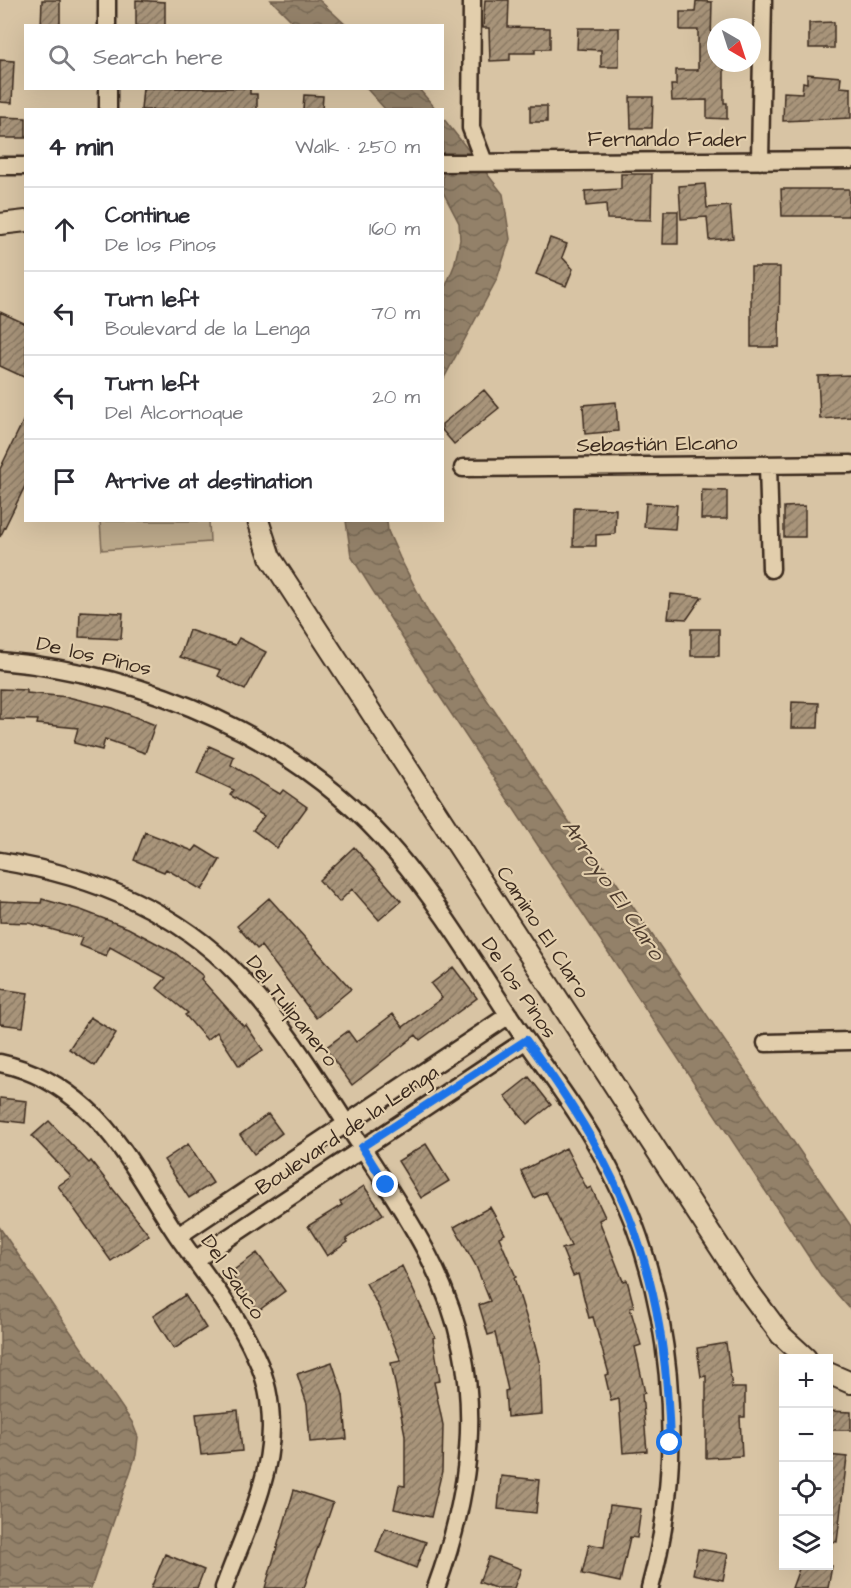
<!DOCTYPE html>
<html lang="en">
<head>
<meta charset="utf-8">
<style>
	body { margin:0; font-family:"Architects Daughter",sans-serif; background:#f7f7f7; color:#2b2b33 }
	.controls { position:absolute; right:18px; bottom:18px; display:grid; overflow:hidden; border-radius:0px; box-shadow:0 6px 24px #0002 }
	.controls button { width:54px; height:54px; display:grid; place-items:center; padding:0; border:0; border-bottom:2px solid #e1e1e2; background:#fff; color:#2b2b33; font:30px sans-serif }
	.compass { position:absolute; left:707px; top:18px; width:54px; height:54px; border-radius:50%; background:#fff; box-shadow:0 6px 24px #0002; rotate:141deg }
	.stop { position:absolute; width:18px; height:18px; margin:-14px; border:4px solid #1a73e8; border-radius:50%; background:#fff }
	.stop.end { background:#1a73e8; border-color:#fff; box-shadow:0 2px 6px #0008 }
	.list { margin:0; padding:0; list-style:none }
	h2 { display:flex; justify-content:space-between; align-items:center; height:78px; margin:0; padding:0 24px; font-size:26px }
	h2 small { font-size:20px; font-weight:400; color:#7c7c81 }
	.list li { display:grid; grid-template-columns:39px 1fr auto; gap:18px; align-items:center; box-sizing:border-box; height:84px; padding:0 24px; border-top:2px solid #e1e1e2 }
	.list b { display:block; font-size:22px; white-space:nowrap }
	.list p { margin:0; font-size:20px; white-space:nowrap; color:#7c7c81 }
	.list em { font-size:20px; font-style:normal; color:#7c7c81 }
	.icon { flex:none; width:33px; height:33px; fill:none; stroke:currentColor; stroke-width:2; stroke-linecap:round; stroke-linejoin:round }
	.map { position:relative; flex:none; width:851px; height:1588px; overflow:hidden }
	.search { position:absolute; background:#fff; box-shadow:0 6px 24px #0002; left:24px; top:24px; width:420px; height:66px; display:flex; align-items:center; gap:15px; box-sizing:border-box; padding:0 21px; border-radius:0px; color:#7c7c81; font-size:22px }
	.panel { position:absolute; background:#fff; box-shadow:0 6px 24px #0002; left:24px; top:108px; width:420px; height:414px; border-radius:0px }
	.map>svg:first-child { display:block }
</style>
</head>
<body>
<div class="map">
<svg width="851" height="1588" viewBox="0 0 851 1588">
	<defs>
		<pattern id="water-waves" width="16" height="10" patternUnits="userSpaceOnUse" patternTransform="scale(1.5)"><rect width="16" height="10" fill="#938169"/><path d="M0 5q4-4 8 0t8 0" fill="none" stroke="#796a56"/></pattern>
		<pattern id="building-hatch" width="6" height="6" patternUnits="userSpaceOnUse" patternTransform="scale(1.5)"><rect width="6" height="6" fill="#a8947a"/><path d="M-1 1l2-2M0 6l6-6M5 7l2-2" fill="none" stroke="#8a7963"/></pattern>
	</defs>
	<rect width="100%" height="100%" fill="#d8c4a4"/>
	<filter id="ink" filterUnits="userSpaceOnUse"><feTurbulence type="fractalNoise" baseFrequency=".0167" numOctaves="2"/><feDisplacementMap in="SourceGraphic" scale="12" xChannelSelector="R" yChannelSelector="G"/><feConvolveMatrix kernelMatrix="1 2 1 2 8 2 1 2 1" color-interpolation-filters="sRGB"/></filter>
	<g filter="url(#ink)">
		<path fill="#bba88a" stroke="#7b6954" stroke-width="1.5" d="M 100,521 L 209,521 L 210,542 L 102,550 Z"/>
		<path fill="url(#water-waves)" stroke="#705e4b" stroke-width="1.5" d="M 271,0 L 319,0 L 346,25 L 296,25 Z
			M 367,89 L 419,89 L 436,109 L 385,109 Z
			M 443,118 L 503,194 L 510,239 L 497,279 L 443,380 L 443,293 L 454,266 L 460,240 L 459,223 L 443,192 Z
			M 346,521 L 387,521 L 388,531 L 400,558 L 428,612 L 580,838 L 614,879 L 851,1226 L 851,1310 L 822,1277 L 429,680 L 351,556 Z
			M 0,1228 L 132,1422 L 138,1437 L 136,1455 L 91,1588 L 0,1588 Z"/>
		<path fill="url(#building-hatch)" stroke="#3b2a1e" stroke-width="1.5" d="M 42,0 L 60,0 L 60,26 L 41,26 Z
			M 136,0 L 165,2 L 165,26 L 136,26 Z
			M 485,0 L 509,0 L 508,27 L 550,28 L 550,49 L 535,49 L 535,53 L 510,53 L 510,60 L 490,61 L 489,28 L 483,28 Z
			M 696,1 L 712,2 L 711,42 L 716,42 L 716,63 L 724,63 L 724,103 L 727,103 L 727,119 L 707,118 L 707,100 L 672,101 L 671,85 L 676,85 L 676,70 L 698,70 L 698,30 L 680,30 L 680,12 L 695,12 Z
			M 834,22 L 834,48 L 809,48 L 809,23 Z
			M 578,28 L 619,28 L 619,67 L 601,67 L 601,50 L 577,49 Z
			M 0,60 L 14,61 L 12,103 L 0,102 Z
			M 807,74 L 841,77 L 840,87 L 851,88 L 851,118 L 783,121 L 784,92 L 802,93 L 803,82 L 807,83 Z
			M 143,88 L 250,88 L 250,94 L 257,94 L 257,110 L 141,110 Z
			M 304,95 L 323,96 L 322,110 L 303,110 Z
			M 630,97 L 653,97 L 652,128 L 631,128 Z
			M 530,106 L 547,106 L 547,122 L 530,122 Z
			M 0,117 L 26,118 L 26,138 L 0,138 Z
			M 621,174 L 652,174 L 651,220 L 607,219 L 606,204 L 586,206 L 585,191 L 621,189 Z
			M 705,184 L 707,208 L 730,206 L 733,238 L 709,240 L 707,217 L 681,219 L 679,186 Z
			M 781,189 L 849,189 L 849,216 L 782,216 Z
			M 664,211 L 678,211 L 678,244 L 663,244 Z
			M 550,238 L 567,244 L 562,257 L 573,269 L 566,286 L 536,274 Z
			M 751,267 L 780,267 L 779,347 L 751,347 Z
			M 0,312 L 26,324 L 26,378 L 0,366 Z
			M 851,375 L 851,417 L 820,419 L 818,376 Z
			M 484,390 L 499,408 L 454,444 L 442,430 L 442,424 Z
			M 616,402 L 618,431 L 585,434 L 583,405 Z
			M 26,415 L 26,484 L 0,537 L 0,469 Z
			M 702,490 L 727,491 L 727,519 L 701,519 Z
			M 646,503 L 677,505 L 675,529 L 644,527 Z
			M 805,506 L 805,537 L 784,537 L 784,507 Z
			M 574,508 L 616,509 L 615,534 L 596,535 L 596,546 L 573,546 Z
			M 671,594 L 702,597 L 687,619 L 668,618 Z
			M 80,611 L 123,613 L 121,639 L 79,637 Z
			M 691,629 L 719,629 L 719,656 L 691,656 Z
			M 189,630 L 235,645 L 239,638 L 266,652 L 245,690 L 218,676 L 221,670 L 180,657 Z
			M 0,689 L 27,690 L 27,693 L 68,697 L 113,708 L 155,725 L 145,753 L 105,739 L 102,750 L 74,743 L 78,728 L 37,724 L 38,720 L 0,719 Z
			M 792,702 L 819,703 L 818,728 L 791,728 Z
			M 209,746 L 234,757 L 231,765 L 280,794 L 283,790 L 307,807 L 277,848 L 253,830 L 264,816 L 230,795 L 234,790 L 197,773 Z
			M 145,832 L 193,851 L 197,846 L 220,860 L 202,890 L 166,869 L 164,872 L 134,860 Z
			M 354,847 L 401,901 L 379,920 L 352,889 L 339,902 L 319,880 Z
			M 269,898 L 351,989 L 316,1018 L 261,946 L 257,949 L 237,926 Z
			M 42,899 L 81,910 L 128,928 L 175,953 L 203,976 L 201,979 L 244,1027 L 246,1025 L 263,1050 L 239,1066 L 217,1032 L 207,1040 L 185,1015 L 188,1013 L 157,988 L 166,978 L 110,947 L 106,956 L 79,945 L 82,938 L 29,923 L 0,922 L 0,901 L 41,903 Z
			M 453,967 L 477,998 L 420,1040 L 416,1035 L 352,1085 L 325,1048 L 348,1031 L 356,1042 L 393,1014 L 403,1027 L 442,998 L 431,984 Z
			M 0,989 L 28,993 L 23,1027 L 0,1024 Z
			M 90,1017 L 116,1033 L 95,1066 L 69,1049 Z
			M 529,1077 L 551,1105 L 527,1124 L 505,1096 Z
			M 0,1098 L 27,1101 L 25,1123 L 0,1120 Z
			M 268,1114 L 282,1133 L 254,1154 L 240,1135 Z
			M 49,1121 L 89,1163 L 91,1161 L 149,1235 L 111,1261 L 58,1186 L 71,1177 L 32,1136 Z
			M 188,1144 L 213,1183 L 189,1198 L 164,1160 Z
			M 426,1144 L 449,1181 L 421,1198 L 398,1161 Z
			M 566,1148 L 587,1189 L 591,1187 L 605,1217 L 599,1220 L 623,1281 L 627,1280 L 634,1307 L 630,1308 L 641,1345 L 635,1347 L 645,1393 L 642,1394 L 647,1451 L 623,1453 L 619,1399 L 611,1401 L 605,1375 L 609,1374 L 593,1317 L 589,1318 L 578,1274 L 573,1276 L 562,1249 L 571,1246 L 546,1192 L 534,1198 L 521,1171 Z
			M 364,1186 L 383,1214 L 346,1239 L 348,1242 L 327,1256 L 308,1226 L 342,1205 L 340,1202 Z
			M 490,1207 L 505,1234 L 499,1237 L 516,1277 L 514,1278 L 534,1342 L 540,1365 L 542,1414 L 507,1417 L 505,1391 L 508,1390 L 495,1333 L 488,1335 L 479,1305 L 490,1301 L 476,1266 L 454,1227 Z
			M 257,1253 L 285,1291 L 258,1311 L 230,1273 Z
			M 402,1266 L 435,1337 L 433,1338 L 440,1381 L 434,1382 L 443,1425 L 442,1471 L 431,1517 L 394,1509 L 399,1485 L 405,1486 L 405,1435 L 391,1363 L 401,1361 L 379,1308 L 366,1283 Z
			M 185,1295 L 206,1328 L 174,1349 L 153,1316 Z
			M 726,1343 L 732,1388 L 745,1388 L 745,1417 L 740,1417 L 742,1456 L 706,1458 L 706,1376 L 701,1377 L 697,1348 Z
			M 332,1362 L 343,1395 L 347,1439 L 310,1442 L 307,1404 L 297,1374 Z
			M 238,1410 L 242,1451 L 201,1455 L 196,1414 Z
			M 828,1411 L 851,1412 L 851,1430 L 828,1430 Z
			M 828,1455 L 847,1457 L 837,1542 L 828,1541 Z
			M 501,1476 L 539,1480 L 536,1513 L 498,1509 Z
			M 294,1490 L 333,1503 L 304,1588 L 265,1588 Z
			M 610,1505 L 641,1509 L 637,1538 L 630,1537 L 620,1582 L 582,1574 L 589,1544 L 604,1547 Z
			M 385,1528 L 426,1542 L 416,1568 L 376,1552 Z
			M 698,1549 L 728,1554 L 723,1580 L 693,1574 Z
			M 165,1554 L 204,1570 L 197,1588 L 151,1588 Z
			M 489,1557 L 521,1569 L 514,1588 L 495,1588 L 479,1582 Z
			M 800,1566 L 832,1566 L 828,1588 L 792,1588 Z"/>
		<g fill="none" stroke-linecap="round" stroke-linejoin="round">
			<g stroke="#3b2a1e" stroke-width="21">
				<path id="minor" d="M 107,0 L 107,26
					M 472,0 L 471,128 L 484,162
					M 108,88 L 108,110
					M 760,161 L 763,0
					M 442,163 L 851,160
					M 0,166 L 26,166
					M 768,465 L 771,569
					M 463,468 L 851,464
					M 0,661 C 147,674 299,738 396,853 C 438,903 472,959 508,1014 C 542,1065 581,1113 609,1168 C 674,1293 687,1453 650,1588
					M 0,861 C 88,875 174,908 237,974 C 286,1026 324,1090 363,1149 C 405,1213 446,1272 462,1349 C 479,1429 464,1512 436,1588
					M 766,1043 L 851,1041
					M 0,1063 C 33,1070 63,1087 87,1109 C 123,1141 150,1195 177,1235 C 204,1274 237,1313 256,1357 C 266,1378 271,1404 271,1427 C 271,1483 242,1537 224,1588
					M 178,1236 L 509,1015
					M 195,1260 L 526,1040"/>
			</g>
			<g stroke="#3b2a1e" stroke-width="24">
				<path id="tertiary" d="M 0,224 L 26,221
					M 258,520 L 270,557 L 747,1289 L 781,1335 L 806,1358
					M 828,1373 L 851,1383"/>
			</g>
			<use href="#minor" stroke="#e2ceac" stroke-width="16"/>
			<use href="#tertiary" stroke="#e2ceac" stroke-width="20"/>
		</g>
	</g>
	<g fill="none" stroke-linecap="round" stroke-linejoin="round" filter="url(#ink)">
		<path stroke="#1a73e8" stroke-width="8" d="M 386,1185 L 362,1147 L 526,1040 C 626,1175 665,1273 670,1443"/>
	</g>
	<g text-anchor="middle" dominant-baseline="central" stroke-width="4.5" stroke-linejoin="round" paint-order="stroke">
		<g font-size="21" fill="#3b2a1e" stroke="#e2ceac">
			<text x="667" y="139">Fernando Fader</text>
			<text transform="translate(657 444) rotate(-1)">Sebastián Elcano</text>
			<text transform="translate(94 656) rotate(13)">De los Pinos</text>
			<text transform="translate(543 932) rotate(57)">Camino El Claro</text>
			<text transform="translate(519 988) rotate(56)">De los Pinos</text>
			<text transform="translate(292 1011) rotate(52)">Del Tulipanero</text>
			<text transform="translate(347 1130) rotate(-34)">Boulevard de la Lenga</text>
			<text transform="translate(233 1277) rotate(56)">Del Sauco</text>
		</g>
		<g font-size="22" font-style="italic" fill="#4d3b2d" stroke="#e2ceac">
			<text transform="translate(613 890) rotate(56)">Arroyo El Claro</text>
		</g>
	</g>
</svg>
<div class="controls">
<button>+</button>
<button>−</button>
<button><svg class="icon" aria-label="locate" viewBox="0 0 24 24"><circle cx="12" cy="12" r="6"/><path d="M12 2v4M12 18v4M2 12h4M18 12h4"/></svg></button>
<button><svg class="icon" aria-label="layers" viewBox="0 0 24 24"><path d="M12 4l9 5-9 5-9-5zM3 14l9 5 9-5"/></svg></button>
</div>
<svg class="compass" viewBox="-18 -18 36 36"><path d="M0-13l5 13h-10z" fill="#e53935"/><path d="M0 13l5-13h-10z" fill="#7c7c81"/></svg>
<div class="stop" style="left:670px;top:1443px"></div>
<div class="stop end" style="left:386px;top:1185px"></div>
<div class="search"><svg class="icon" aria-label="search" viewBox="0 0 24 24"><circle cx="10" cy="10" r="6"/><path d="M15 15l6 6"/></svg>Search here</div>
<section class="panel">
<h2>4 min<small>Walk · 250 m</small></h2>
<ul class="list">
<li><svg class="icon" aria-label="ahead" viewBox="0 0 24 24"><path d="M12 20V5M6 11l6-6 6 6"/></svg><div><b>Continue</b><p>De los Pinos</p></div><em>160 m</em></li>
<li><svg class="icon" aria-label="left" viewBox="0 0 24 24"><path d="M17 20v-9H6M10 6l-5 5 5 5"/></svg><div><b>Turn left</b><p>Boulevard de la Lenga</p></div><em>70 m</em></li>
<li><svg class="icon" aria-label="left" viewBox="0 0 24 24"><path d="M17 20v-9H6M10 6l-5 5 5 5"/></svg><div><b>Turn left</b><p>Del Alcornoque</p></div><em>20 m</em></li>
<li><svg class="icon" aria-label="arrive" viewBox="0 0 24 24"><path d="M6 21V4h12l-3 4 3 4H6"/></svg><div><b>Arrive at destination</b></div></li>
</ul>
</section>
</div>
</body>
</html>
